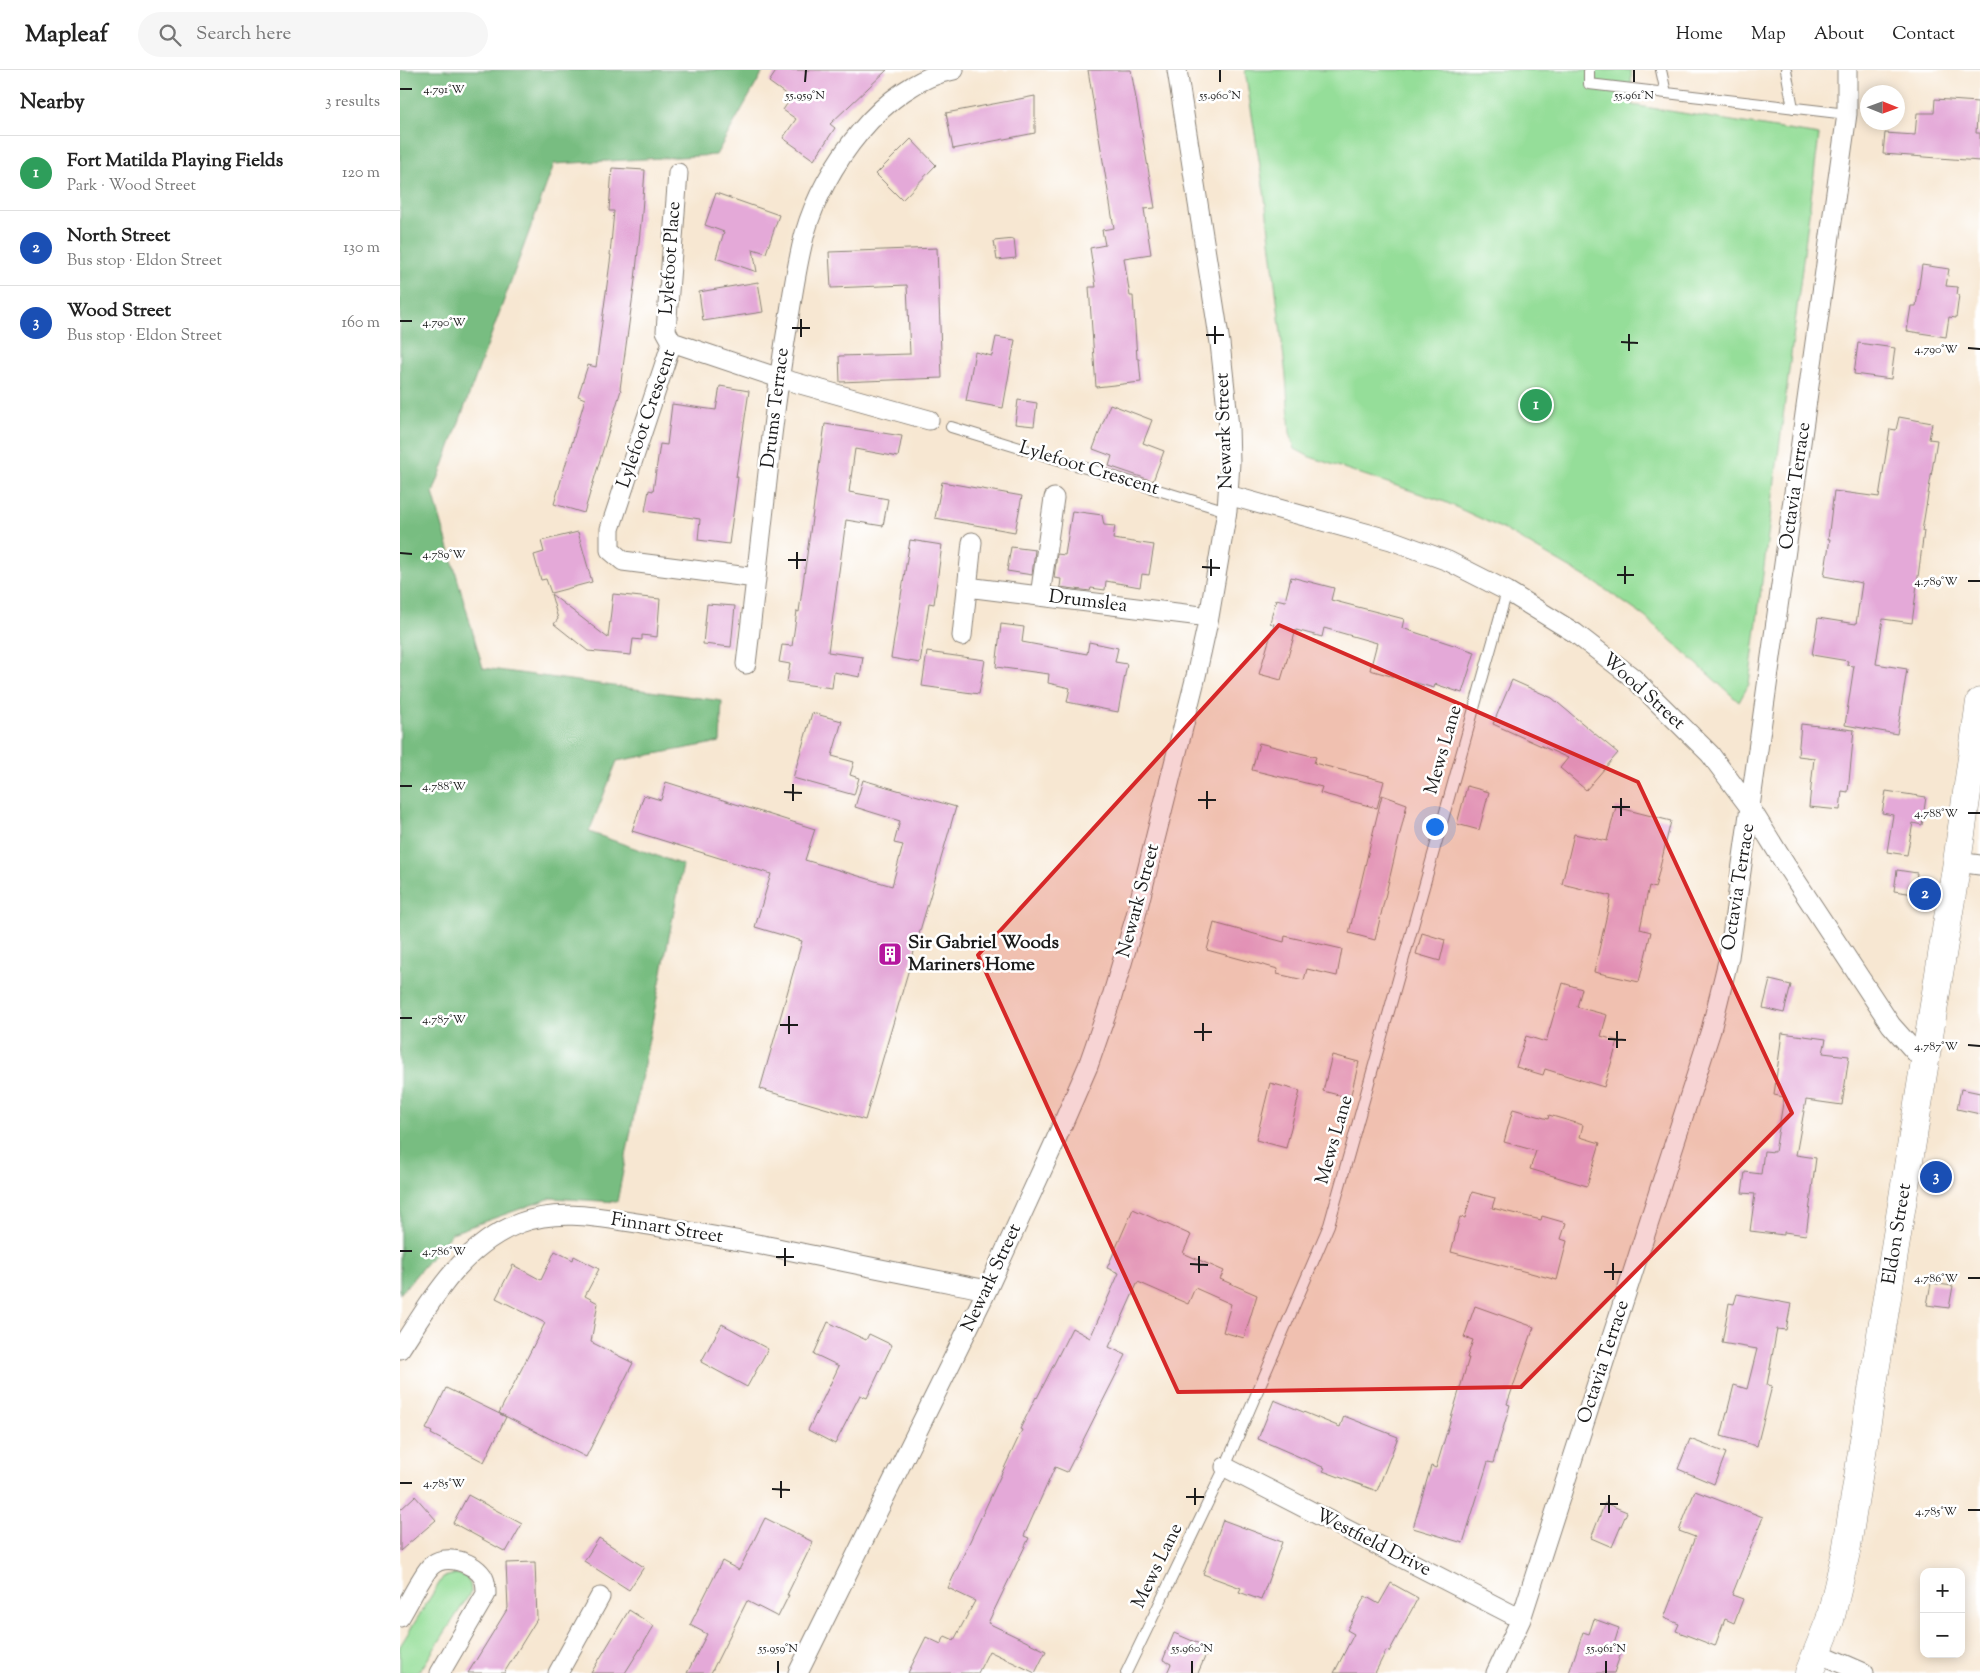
<!DOCTYPE html>
<html lang="en">
<head>
<meta charset="utf-8">
<style>
	body { margin:0; font-family:"Sorts Mill Goudy",serif; background:#f6f6f6; color:#222 }
	.controls { position:absolute; right:15px; bottom:15px; display:grid; overflow:hidden; border-radius:10px; box-shadow:0 2px 12px #0003 }
	.controls button { width:45px; height:45px; display:grid; place-items:center; padding:0; border:0; border-bottom:1px solid #e0e0e0; background:#fff; color:#222; font:25px sans-serif }
	.compass { position:absolute; left:1460px; top:15px; width:45px; height:45px; border-radius:50%; background:#fff; box-shadow:0 2px 12px #0003; rotate:91deg }
	.you { position:absolute; left:1034px; top:756px; width:18px; height:18px; margin:-12px; border:4px solid #fff; border-radius:50%; background:#1a73e8; box-shadow:0 0 0 8px #1a73e833 }
	.badge { display:grid; place-items:center; width:32px; height:32px; border-radius:50%; background:#0f766e; color:#fff; font-size:16px; font-weight:700 }
	.pin { position:absolute; translate:-50% -50%; border:2px solid #fff; box-shadow:0 1px 5px #0006 }
	.list { margin:0; padding:0; list-style:none }
	h2 { display:flex; justify-content:space-between; align-items:center; height:65px; margin:0; padding:0 20px; font-size:21px }
	h2 small { font-size:16px; font-weight:400; color:#767676 }
	.list li { display:grid; grid-template-columns:32px 1fr auto; gap:15px; align-items:center; box-sizing:border-box; height:75px; padding:0 20px; border-top:1px solid #e0e0e0 }
	.list b { display:block; font-size:19px; white-space:nowrap }
	.list p { margin:0; font-size:16px; white-space:nowrap; color:#767676 }
	.list em { font-size:16px; font-style:normal; color:#767676 }
	.icon { flex:none; width:28px; height:28px; fill:none; stroke:currentColor; stroke-width:2; stroke-linecap:round; stroke-linejoin:round }
	.map { position:relative; flex:none; width:1580px; height:1603px; overflow:hidden }
	header { display:flex; align-items:center; gap:30px; box-sizing:border-box; height:70px; padding:0 25px; background:#fff; border-bottom:1px solid #e0e0e0 }
	header strong { font-size:24px }
	nav { display:flex; gap:28px; margin-inline-start:auto; font-size:18px }
	.search { width:350px; height:45px; background:#f6f6f6; display:flex; align-items:center; gap:12px; box-sizing:border-box; padding:0 18px; border-radius:28px; color:#767676; font-size:19px }
	main { display:flex }
	aside { flex:1; background:#fff }
	.map>svg:first-child { display:block }
</style>
</head>
<body>
<header>
<strong>Mapleaf</strong>
<div class="search"><svg class="icon" aria-label="search" viewBox="0 0 24 24"><circle cx="10" cy="10" r="6"/><path d="M15 15l6 6"/></svg>Search here</div>
<nav><a>Home</a><a>Map</a><a>About</a><a>Contact</a></nav>
</header>
<main>
<aside>
<h2>Nearby<small>3 results</small></h2>
<ul class="list">
<li><span class="badge" style="background:#2e9e5b">1</span><div><b>Fort Matilda Playing Fields</b><p>Park · Wood Street</p></div><em>120 m</em></li>
<li><span class="badge" style="background:#1a4fb4">2</span><div><b>North Street</b><p>Bus stop · Eldon Street</p></div><em>130 m</em></li>
<li><span class="badge" style="background:#1a4fb4">3</span><div><b>Wood Street</b><p>Bus stop · Eldon Street</p></div><em>160 m</em></li>
</ul>
</aside>
<div class="map">
<svg width="1580" height="1603" viewBox="0 0 1580 1603">
	<rect width="100%" height="100%" fill="#fff"/>
	<filter id="ink" filterUnits="userSpaceOnUse"><feTurbulence type="fractalNoise" baseFrequency=".02" numOctaves="2"/><feDisplacementMap in="SourceGraphic" scale="10" xChannelSelector="R" yChannelSelector="G"/><feConvolveMatrix kernelMatrix="1 2 1 2 8 2 1 2 1" color-interpolation-filters="sRGB"/></filter>
	<filter id="wash" filterUnits="userSpaceOnUse"><feTurbulence type="fractalNoise" baseFrequency=".0096" numOctaves="4" result="noise"/><feDisplacementMap in="SourceGraphic" scale="20" xChannelSelector="R" yChannelSelector="G"/><feGaussianBlur stdDeviation="1.12" result="paint"/><feColorMatrix in="noise" values="0 0 0 0 0 0 0 0 0 0 0 0 0 0 0 0 0 1.4 0 .05"/><feComposite in="paint" operator="in"/></filter>
	<g filter="url(#wash)">
		<rect width="100%" height="100%" fill="#f7e7d2"/>
		<path fill="#95de99" stroke="#587d5a" d="M 845,0 L 1231,0 L 1232,35 L 1419,65 L 1349,614 L 1339,632 L 1245,547 L 1196,513 L 1103,459 L 1045,432 L 910,387 L 895,379 L 890,363 L 886,306 L 865,128 Z
			M 57,1504 L 66,1507 L 70,1514 L 71,1522 L 22,1598 L 16,1603 L 0,1603 L 0,1576 L 43,1507 Z"/>
		<path fill="#78bd81" stroke="#4a6c4e" d="M 0,0 L 364,0 L 316,85 L 154,94 L 33,423 L 83,598 L 322,631 L 320,672 L 217,691 L 189,762 L 283,795 L 217,1132 L 151,1128 L 52,1163 L 0,1224 Z"/>
		<g id="blocks">
			<path fill="#e4a9d8" d="M 377,0 L 487,0 L 430,54 L 435,58 L 414,90 L 383,68 L 396,49 L 383,40 L 391,28 L 369,12 Z
				M 688,0 L 731,0 L 755,138 L 744,139 L 751,184 L 724,188 L 730,226 L 733,226 L 737,289 L 739,289 L 741,312 L 696,317 L 689,217 L 696,217 L 690,178 L 705,175 L 702,160 L 714,158 Z
				M 635,26 L 635,63 L 553,79 L 546,43 Z
				M 1535,29 L 1578,32 L 1576,63 L 1580,63 L 1580,91 L 1483,84 L 1485,63 L 1515,65 L 1517,43 L 1534,43 Z
				M 511,69 L 536,95 L 502,130 L 476,104 Z
				M 212,98 L 245,100 L 242,143 L 235,210 L 220,319 L 221,320 L 184,443 L 154,434 L 185,329 L 178,326 L 188,295 L 196,297 L 211,185 L 210,185 L 214,141 L 209,141 Z
				M 316,123 L 379,145 L 366,183 L 353,179 L 357,202 L 316,188 L 324,162 L 305,155 Z
				M 614,169 L 616,188 L 597,190 L 594,171 Z
				M 537,178 L 542,308 L 440,312 L 439,286 L 510,284 L 507,215 L 431,218 L 429,182 Z
				M 1522,195 L 1549,199 L 1546,216 L 1558,217 L 1557,225 L 1559,225 L 1556,248 L 1549,247 L 1546,267 L 1507,261 L 1511,236 L 1516,236 Z
				M 358,212 L 363,242 L 303,251 L 299,222 Z
				M 596,267 L 615,270 L 603,338 L 566,331 L 575,282 L 592,286 Z
				M 1458,273 L 1495,278 L 1491,309 L 1454,304 Z
				M 320,316 L 349,321 L 336,407 L 338,407 L 329,474 L 298,470 L 300,449 L 245,441 L 249,420 L 253,421 L 260,374 L 267,375 L 272,334 L 316,340 Z
				M 618,330 L 637,333 L 634,356 L 615,354 Z
				M 710,334 L 752,350 L 743,373 L 764,381 L 753,411 L 709,396 L 712,386 L 693,379 Z
				M 1499,347 L 1532,353 L 1529,369 L 1537,370 L 1522,461 L 1524,461 L 1512,553 L 1483,549 L 1476,594 L 1507,599 L 1497,664 L 1445,655 L 1454,596 L 1447,595 L 1448,591 L 1412,585 L 1418,548 L 1456,554 L 1462,513 L 1424,506 L 1430,469 L 1428,469 L 1434,421 L 1479,427 L 1490,359 L 1496,360 Z
				M 425,354 L 502,366 L 498,387 L 455,379 L 449,422 L 488,429 L 483,456 L 446,450 L 428,582 L 463,587 L 460,607 L 434,602 L 432,618 L 387,612 L 390,594 L 379,592 L 382,575 L 392,576 L 397,541 L 399,542 Z
				M 542,412 L 622,426 L 615,462 L 535,448 Z
				M 672,441 L 702,445 L 704,455 L 715,456 L 713,469 L 754,475 L 749,505 L 742,504 L 740,517 L 706,511 L 705,520 L 691,518 L 690,521 L 660,517 L 661,509 L 654,508 L 657,484 L 665,485 Z
				M 178,462 L 192,512 L 151,523 L 146,509 L 141,510 L 134,485 L 144,482 L 141,471 Z
				M 510,470 L 542,475 L 534,534 L 529,533 L 520,593 L 491,588 Z
				M 611,477 L 635,480 L 632,505 L 607,501 Z
				M 891,507 L 934,518 L 931,530 L 1004,549 L 1002,558 L 1075,582 L 1062,623 L 1035,614 L 1034,618 L 970,600 L 977,573 L 924,558 L 922,567 L 896,560 L 881,610 L 859,604 L 874,554 L 870,553 L 876,529 L 885,531 Z
				M 151,524 L 208,568 L 213,524 L 260,529 L 257,567 L 242,565 L 242,570 L 233,569 L 231,585 L 188,581 L 154,554 L 158,549 Z
				M 307,534 L 335,536 L 331,577 L 303,574 Z
				M 601,554 L 624,557 L 622,572 L 687,584 L 689,572 L 718,578 L 715,592 L 727,594 L 718,642 L 667,632 L 670,618 L 648,613 L 649,604 L 596,597 Z
				M 527,582 L 585,590 L 579,624 L 522,616 Z
				M 1112,610 L 1152,628 L 1218,683 L 1186,720 L 1160,698 L 1168,688 L 1093,654 Z
				M 412,643 L 442,651 L 432,686 L 454,692 L 450,705 L 459,708 L 454,725 L 393,708 Z
				M 1401,654 L 1454,660 L 1448,722 L 1442,721 L 1440,740 L 1409,737 L 1414,688 L 1398,686 Z
				M 859,673 L 916,687 L 914,693 L 984,711 L 977,738 L 920,723 L 922,717 L 852,700 Z
				M 463,710 L 556,737 L 465,1050 L 360,1019 L 402,871 L 355,857 L 371,804 L 232,761 L 244,725 L 261,730 L 266,712 L 415,759 L 405,790 L 492,816 L 503,775 L 494,773 L 500,751 L 455,737 Z
				M 1067,716 L 1089,722 L 1079,760 L 1057,754 Z
				M 1486,721 L 1526,727 L 1522,755 L 1513,753 L 1507,785 L 1487,782 L 1493,745 L 1482,743 Z
				M 982,725 L 1007,734 L 975,870 L 949,863 Z
				M 1216,737 L 1271,751 L 1255,818 L 1249,816 L 1240,859 L 1251,862 L 1239,912 L 1194,902 L 1211,826 L 1162,814 L 1174,764 L 1207,771 Z
				M 1497,800 L 1517,803 L 1514,824 L 1494,821 Z
				M 814,853 L 884,872 L 885,866 L 942,879 L 937,906 L 907,899 L 904,910 L 877,904 L 878,899 L 807,880 Z
				M 1022,863 L 1045,870 L 1040,891 L 1016,884 Z
				M 1370,910 L 1391,915 L 1384,943 L 1363,938 Z
				M 1163,913 L 1182,919 L 1177,937 L 1207,945 L 1201,966 L 1218,971 L 1204,1017 L 1145,999 L 1143,1005 L 1116,997 L 1126,966 L 1146,972 Z
				M 1382,963 L 1426,969 L 1423,983 L 1449,986 L 1442,1035 L 1406,1030 L 1396,1085 L 1416,1088 L 1406,1165 L 1384,1162 L 1384,1165 L 1350,1161 L 1355,1124 L 1342,1123 L 1345,1102 L 1361,1104 L 1364,1081 L 1375,1082 L 1384,1027 L 1374,1025 Z
				M 932,985 L 959,992 L 950,1028 L 923,1021 Z
				M 870,1013 L 900,1021 L 886,1078 L 856,1070 Z
				M 1561,1019 L 1580,1023 L 1580,1044 L 1557,1039 Z
				M 1113,1039 L 1148,1049 L 1149,1045 L 1183,1055 L 1180,1067 L 1200,1073 L 1187,1116 L 1130,1099 L 1136,1081 L 1104,1072 Z
				M 1072,1122 L 1095,1128 L 1092,1138 L 1141,1150 L 1142,1146 L 1166,1153 L 1161,1169 L 1167,1171 L 1157,1210 L 1051,1182 L 1060,1147 L 1065,1148 Z
				M 733,1139 L 791,1165 L 783,1183 L 824,1201 L 820,1209 L 857,1225 L 844,1268 L 823,1262 L 831,1234 L 795,1218 L 788,1234 L 738,1212 L 709,1277 L 726,1285 L 667,1402 L 655,1397 L 624,1466 L 629,1468 L 588,1553 L 646,1581 L 635,1603 L 589,1581 L 578,1603 L 508,1603 L 526,1567 L 541,1574 L 545,1566 L 554,1570 L 575,1531 L 548,1518 L 622,1360 L 620,1359 L 636,1327 L 637,1328 L 672,1258 L 690,1268 L 719,1203 L 707,1198 Z
				M 155,1181 L 173,1190 L 174,1186 L 199,1199 L 185,1226 L 198,1233 L 191,1272 L 233,1293 L 186,1387 L 99,1343 L 145,1253 L 96,1228 L 113,1195 L 141,1210 Z
				M 1531,1213 L 1553,1216 L 1549,1238 L 1527,1235 Z
				M 1337,1224 L 1391,1234 L 1386,1260 L 1377,1259 L 1367,1315 L 1372,1316 L 1357,1376 L 1321,1366 L 1334,1315 L 1347,1319 L 1357,1279 L 1322,1273 L 1329,1233 L 1334,1234 Z
				M 1075,1236 L 1134,1257 L 1107,1334 L 1110,1335 L 1093,1393 L 1088,1392 L 1063,1473 L 1013,1458 L 1031,1396 L 1036,1398 L 1069,1288 L 1067,1288 L 1073,1270 L 1064,1267 Z
				M 428,1252 L 466,1270 L 469,1264 L 492,1275 L 467,1328 L 460,1325 L 435,1374 L 408,1360 L 439,1296 L 414,1284 Z
				M 322,1254 L 368,1279 L 347,1317 L 301,1292 Z
				M 46,1318 L 106,1347 L 84,1392 L 31,1364 L 32,1362 L 26,1359 Z
				M 874,1330 L 940,1357 L 944,1346 L 998,1367 L 977,1421 L 923,1401 L 925,1398 L 858,1369 Z
				M 1290,1369 L 1326,1383 L 1314,1414 L 1278,1399 Z
				M 1295,1421 L 1363,1447 L 1332,1525 L 1343,1529 L 1334,1553 L 1325,1549 L 1315,1576 L 1276,1561 L 1279,1554 L 1264,1548 L 1295,1467 L 1279,1461 Z
				M 68,1425 L 122,1454 L 106,1482 L 53,1453 Z
				M 15,1426 L 36,1450 L 0,1481 L 0,1440 Z
				M 1205,1433 L 1227,1442 L 1212,1477 L 1191,1468 Z
				M 365,1448 L 413,1472 L 387,1525 L 389,1525 L 378,1547 L 347,1531 L 311,1603 L 287,1603 L 307,1564 L 290,1555 L 322,1491 L 339,1500 Z
				M 823,1450 L 882,1472 L 861,1530 L 839,1522 L 841,1518 L 803,1504 Z
				M 199,1468 L 244,1497 L 229,1520 L 184,1491 Z
				M 135,1492 L 137,1549 L 104,1603 L 68,1603 L 108,1538 L 106,1493 Z
				M 991,1513 L 1018,1528 L 989,1582 L 986,1581 L 975,1603 L 934,1603 L 954,1564 L 947,1560 L 965,1526 L 979,1534 Z
				M 229,1540 L 254,1556 L 240,1579 L 225,1603 L 191,1603 Z
				M 1194,1549 L 1219,1558 L 1213,1577 L 1222,1580 L 1214,1603 L 1169,1603 L 1183,1562 L 1189,1564 Z
				M 774,1563 L 809,1578 L 798,1603 L 767,1603 L 771,1594 L 763,1590 Z"/>
		</g>
	</g>
	<g filter="url(#ink)">
		<use href="#blocks" fill-opacity="0" stroke="#8a8277" stroke-width="1"/>
		<g fill="none" stroke-linecap="round" stroke-linejoin="round">
			<g stroke="#8a8277" stroke-width="12">
				<path id="lane" d="M 1189,0 L 1189,14 L 1447,44
					M 1261,0 L 1266,23
					M 1386,0 L 1393,38
					M 551,357 L 827,441
					M 726,1603 L 825,1397 L 929,1155 L 1107,521"/>
			</g>
			<g stroke="#8a8277" stroke-width="21">
				<path id="street" d="M 272,272 L 266,261 L 278,103
					M 828,425 L 991,470 L 1048,491 L 1107,521 L 1175,563 L 1232,607 L 1310,684 L 1351,739 L 1385,794 L 1491,955 L 1524,992
					M 356,508 L 223,491 L 210,480 L 210,459 L 272,272 L 379,308 L 529,350
					M 567,517 L 809,547
					M 640,526 L 654,428
					M 562,566 L 572,472
					M 346,594 C 355,518 364,442 372,365 C 377,323 383,282 390,241 C 394,215 398,189 405,163 C 423,99 484,12 554,0
					M 1557,792 L 1580,795
					M 0,1279 C 32,1230 62,1175 120,1153 C 160,1138 202,1148 243,1154 C 286,1161 329,1169 373,1177 C 444,1192 516,1206 587,1220
					M 825,1397 L 1121,1549
					M 0,1547 C 8,1534 21,1507 30,1497 C 44,1482 76,1492 84,1509 C 86,1513 86,1520 86,1524 L 40,1603
					M 1418,1583 L 1464,1603
					M 158,1603 L 200,1527
					M 398,1603 L 587,1220 L 654,1074 L 688,996 L 711,930 L 735,849 L 796,606 L 809,547 L 827,441 L 830,392 L 829,357 L 820,273 L 777,0
					M 1096,1603 L 1121,1549 L 1311,960 L 1329,887 L 1447,44 L 1447,0"/>
			</g>
			<g stroke="#8a8277" stroke-width="29">
				<g id="primary">
					<path id="s1" d="M 1409,1603 L 1430,1550 L 1446,1482 L 1557,792 L 1580,632"/>
				</g>
			</g>
			<use href="#lane" stroke="#fff" stroke-width="10"/>
			<use href="#street" stroke="#fff" stroke-width="19"/>
			<use href="#primary" stroke="#fff" stroke-width="28"/>
		</g>
	</g>
	<path fill="#d62828" fill-opacity="0.2" stroke="#d62828" stroke-width="4" stroke-linejoin="round" d="M 879,555 L 1238,712 L 1392,1043 L 1121,1317 L 778,1322 L 578,885 Z"/>
	<path fill="none" stroke="#1c1c1c" stroke-width="2" d="M 405,12 L 406,0M 820,12 L 820,0M 1234,12 L 1234,0M 0,19 L 12,19M 0,251 L 12,251M 392,258 L 410,258M 806,265 L 824,265M 401,267 L 401,249M 1221,272 L 1238,273M 815,274 L 815,256M 1568,278 L 1580,279M 1229,281 L 1229,264M 0,483 L 12,484M 388,490 L 406,490M 802,497 L 820,498M 397,499 L 397,482M 1217,505 L 1234,505M 811,506 L 811,489M 1568,511 L 1580,511M 1225,514 L 1225,496M 0,716 L 12,716M 384,722 L 402,723M 798,730 L 816,730M 393,731 L 393,714M 1212,737 L 1230,737M 807,739 L 807,721M 1568,743 L 1580,743M 1221,746 L 1221,728M 0,948 L 12,948M 380,955 L 398,955M 794,962 L 812,962M 389,964 L 389,946M 1208,969 L 1226,970M 803,971 L 803,953M 1568,975 L 1580,976M 1217,978 L 1217,961M 0,1181 L 12,1181M 376,1187 L 394,1187M 790,1194 L 808,1195M 385,1196 L 385,1178M 1204,1202 L 1222,1202M 799,1203 L 799,1186M 1568,1208 L 1580,1208M 1213,1210 L 1213,1193M 0,1413 L 12,1413M 372,1419 L 390,1420M 786,1427 L 804,1427M 381,1428 L 381,1411M 1200,1434 L 1218,1434M 795,1435 L 795,1418M 1568,1440 L 1580,1440M 1209,1443 L 1209,1425M 378,1603 L 378,1591M 792,1603 L 792,1591M 1206,1603 L 1206,1591"/>
	<defs>
		<g id="building-square" transform="scale(1.25)"><rect x="-9" y="-9" width="18" height="18" rx="4" fill="#b5179e" stroke="#fff"/><path d="M-4-6H4V6H1V3H-1V6H-4ZM-2.5-4.3h1.7v1.8h-1.7ZM.8-4.3h1.7v1.8H.8ZM-2.5-1h1.7V.8h-1.7ZM.8-1h1.7V.8H.8Z" fill="#fff"/></g>
	</defs>
	<g fill-rule="evenodd">
		<use href="#building-square" x="490" y="884"/>
	</g>
	<g text-anchor="middle" dominant-baseline="central" stroke-width="5" stroke-linejoin="round" paint-order="stroke">
		<g font-size="19" fill="#1c1c1c" stroke="#fff">
			<text transform="translate(271 188) rotate(-86)">Lylefoot Place</text>
			<text transform="translate(376 338) rotate(-83)">Drums Terrace</text>
			<text transform="translate(247 349) rotate(-71)">Lylefoot Crescent</text>
			<text transform="translate(825 361) rotate(-92)">Newark Street</text>
			<text transform="translate(689 399) rotate(17)">Lylefoot Crescent</text>
			<text transform="translate(1396 416) rotate(-82)">Octavia Terrace</text>
			<text transform="translate(688 532) rotate(7)">Drumslea</text>
			<text transform="translate(1243 622) rotate(42)">Wood Street</text>
			<text transform="translate(1044 680) rotate(-74)">Mews Lane</text>
			<text transform="translate(1339 817) rotate(-81)">Octavia Terrace</text>
			<text transform="translate(739 831) rotate(-75)">Newark Street</text>
			<text transform="translate(935 1070) rotate(-74)">Mews Lane</text>
			<text transform="translate(267 1159) rotate(9)">Finnart Street</text>
			<text stroke="none"><textPath href="#s1" startOffset="449">Eldon Street</textPath></text>
			<text transform="translate(592 1208) rotate(-65)">Newark Street</text>
			<text transform="translate(1204 1292) rotate(-72)">Octavia Terrace</text>
			<text transform="translate(973 1473) rotate(27)">Westfield Drive</text>
			<text transform="translate(758 1496) rotate(-64)">Mews Lane</text>
		</g>
		<g font-size="19" font-weight="bold" fill="#1c1c1c" stroke="#fff" text-anchor="start">
			<text x="508" y="873">Sir Gabriel Woods<tspan x="508" dy="22">Mariners Home</tspan></text>
		</g>
	</g>
	<g font-size="12" text-anchor="middle" fill="#1c1c1c" stroke="#fff" stroke-width="5" stroke-linejoin="round" paint-order="stroke">
		<text x="44" y="23">4.791°W</text>
		<text x="405" y="29">55.959°N</text>
		<text x="820" y="29">55.960°N</text>
		<text x="1234" y="29">55.961°N</text>
		<text x="44" y="256">4.790°W</text>
		<text x="1536" y="283">4.790°W</text>
		<text x="44" y="488">4.789°W</text>
		<text x="1536" y="515">4.789°W</text>
		<text x="44" y="720">4.788°W</text>
		<text x="1536" y="747">4.788°W</text>
		<text x="44" y="953">4.787°W</text>
		<text x="1536" y="980">4.787°W</text>
		<text x="44" y="1185">4.786°W</text>
		<text x="1536" y="1212">4.786°W</text>
		<text x="44" y="1417">4.785°W</text>
		<text x="1536" y="1445">4.785°W</text>
		<text x="378" y="1582">55.959°N</text>
		<text x="792" y="1582">55.960°N</text>
		<text x="1206" y="1582">55.961°N</text>
	</g>
</svg>
<div class="controls">
<button>+</button>
<button>−</button>
</div>
<svg class="compass" viewBox="-18 -18 36 36"><path d="M0-13l5 13h-10z" fill="#e53935"/><path d="M0 13l5-13h-10z" fill="#767676"/></svg>
<div class="you"></div>
<div class="pin badge" style="left:1136px;top:335px;background:#2e9e5b">1</div>
<div class="pin badge" style="left:1525px;top:824px;background:#1a4fb4">2</div>
<div class="pin badge" style="left:1536px;top:1107px;background:#1a4fb4">3</div>
</div>
</main>
</body>
</html>
